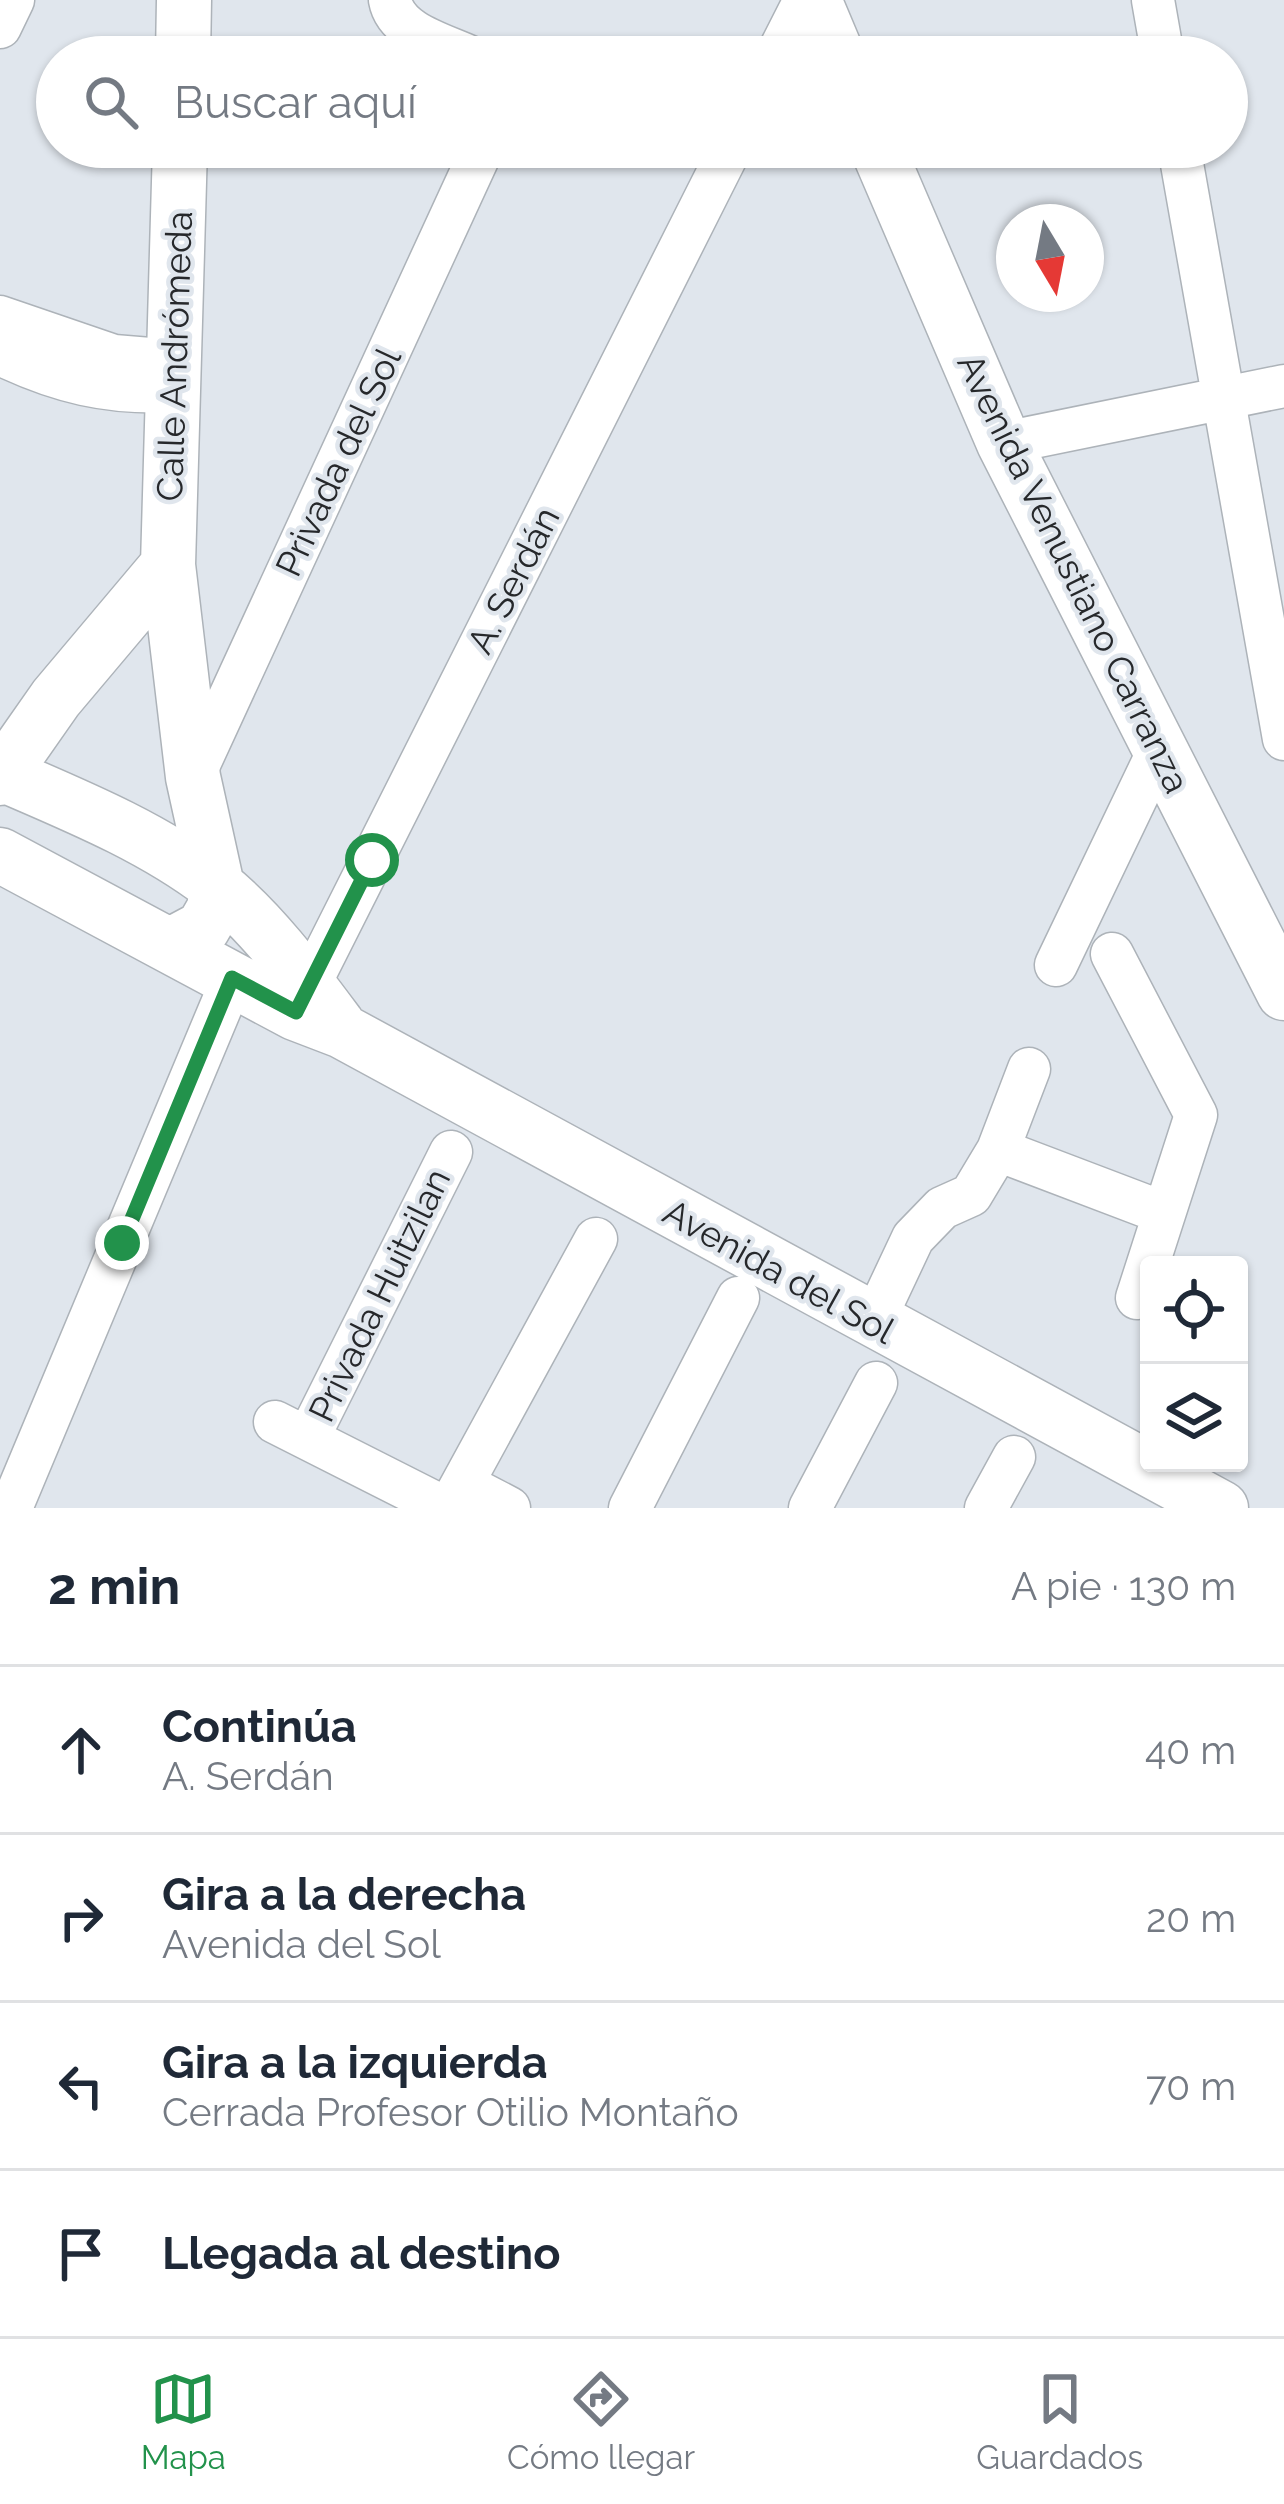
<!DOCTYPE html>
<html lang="es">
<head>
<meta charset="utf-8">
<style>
	body { margin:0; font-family:Raleway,sans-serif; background:#f2f2f3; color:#1f2937 }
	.controls { position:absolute; right:36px; bottom:36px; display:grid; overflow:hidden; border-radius:12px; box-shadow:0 3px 9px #0004 }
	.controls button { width:108px; height:108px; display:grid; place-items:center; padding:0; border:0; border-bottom:3px solid #e0e1e3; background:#fff; color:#1f2937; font:60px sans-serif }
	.compass { position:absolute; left:996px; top:204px; width:108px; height:108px; border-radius:50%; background:#fff; box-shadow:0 3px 9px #0004; rotate:170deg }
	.stop { position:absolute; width:36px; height:36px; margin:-27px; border:9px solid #22924b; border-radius:50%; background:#fff }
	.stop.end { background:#22924b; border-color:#fff; box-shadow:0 3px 12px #0008 }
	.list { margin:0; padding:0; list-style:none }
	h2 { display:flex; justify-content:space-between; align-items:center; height:156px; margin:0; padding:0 48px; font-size:51px }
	h2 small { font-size:39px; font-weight:400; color:#747a83 }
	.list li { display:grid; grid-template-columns:78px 1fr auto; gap:36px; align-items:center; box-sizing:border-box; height:168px; padding:0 48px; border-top:3px solid #e0e1e3 }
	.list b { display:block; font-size:45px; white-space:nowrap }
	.list p { margin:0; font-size:39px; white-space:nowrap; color:#747a83 }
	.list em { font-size:39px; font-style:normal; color:#747a83 }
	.icon { flex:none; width:66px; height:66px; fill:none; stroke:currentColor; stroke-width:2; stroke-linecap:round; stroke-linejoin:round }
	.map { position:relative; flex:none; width:1284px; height:1508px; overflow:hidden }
	.search { position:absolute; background:#fff; box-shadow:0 3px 9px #0004; left:36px; right:36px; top:36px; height:132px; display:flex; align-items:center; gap:30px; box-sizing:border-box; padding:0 42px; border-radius:66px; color:#747a83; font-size:45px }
	.sheet { height:828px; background:#fff }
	nav { display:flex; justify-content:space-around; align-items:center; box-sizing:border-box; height:168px; border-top:3px solid #e0e1e3; background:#fff; font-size:33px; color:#747a83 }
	nav a { display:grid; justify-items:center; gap:6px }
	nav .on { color:#22924b }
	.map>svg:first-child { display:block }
</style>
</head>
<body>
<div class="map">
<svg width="1284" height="1508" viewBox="0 0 1284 1508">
	<rect width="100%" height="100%" fill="#e0e6ed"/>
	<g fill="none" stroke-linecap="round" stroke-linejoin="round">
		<g stroke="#adb3b9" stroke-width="45">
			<path id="minor" d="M 390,0 C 396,33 442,44 470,57
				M 1153,0 L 1163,57
				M 0,27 L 13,0
				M 776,57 L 805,0
				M 1179,147 L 1284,739
				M 0,317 L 114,356 L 174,361
				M 0,354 C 58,382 108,394 173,391
				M 1004,443 L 1284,386
				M 193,777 L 483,147
				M 1112,954 L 1196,1115 L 1137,1298
				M 1056,965 L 1160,748
				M 297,1009 L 731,147
				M 998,1150 L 1164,1213
				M 873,1323 L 913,1238 L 942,1208 L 971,1195 L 998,1150 L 1029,1069
				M 275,1422 L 445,1508
				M 308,1438 L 451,1152
				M 463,1484 L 509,1508
				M 11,1508 L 233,978
				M 449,1508 L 596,1239
				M 630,1508 L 738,1298
				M 810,1508 L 876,1383
				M 986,1508 L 1014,1457"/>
		</g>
		<g stroke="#adb3b9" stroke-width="57">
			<path id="major" d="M 814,0 L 838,57
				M 183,57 L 184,0
				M 877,147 L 1004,443 L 1284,993
				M 0,773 C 74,805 151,836 215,885 C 261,921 303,978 338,1025
				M 0,778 L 56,698 L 168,565
				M 0,855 L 295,1013 L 342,1031 L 1221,1508
				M 173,944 L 203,928 L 214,909 L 217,886 L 193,777 L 168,565 L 180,147"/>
		</g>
		<use href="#minor" stroke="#fff" stroke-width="42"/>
		<use href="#major" stroke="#fff" stroke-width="54"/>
	</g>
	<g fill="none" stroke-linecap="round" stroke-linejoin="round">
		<path stroke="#22924b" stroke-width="15" d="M 122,1243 L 232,978 L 296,1012 L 372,860"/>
	</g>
	<g text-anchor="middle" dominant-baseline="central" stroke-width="9" stroke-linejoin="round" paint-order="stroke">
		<g font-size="36" fill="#26282b" stroke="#e0e6ed">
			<text transform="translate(174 356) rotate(-88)">Calle Andrómeda</text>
			<text transform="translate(338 462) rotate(-65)">Privada del Sol</text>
			<text transform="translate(1074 573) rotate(64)">Avenida Venustiano Carranza</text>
			<text transform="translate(513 580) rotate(-63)">A. Serdán</text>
			<text transform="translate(779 1271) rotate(29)">Avenida del Sol</text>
			<text transform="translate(379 1295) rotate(-64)">Privada Huitzilan</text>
		</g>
	</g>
</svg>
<div class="controls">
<button><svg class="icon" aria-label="locate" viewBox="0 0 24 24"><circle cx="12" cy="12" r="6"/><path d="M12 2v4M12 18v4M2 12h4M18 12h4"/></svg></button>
<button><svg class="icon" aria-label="layers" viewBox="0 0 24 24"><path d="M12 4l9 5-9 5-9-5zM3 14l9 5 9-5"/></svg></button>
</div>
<svg class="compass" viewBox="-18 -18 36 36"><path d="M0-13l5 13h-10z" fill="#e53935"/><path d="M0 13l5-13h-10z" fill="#747a83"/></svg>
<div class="stop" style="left:372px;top:860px"></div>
<div class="stop end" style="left:122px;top:1243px"></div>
<div class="search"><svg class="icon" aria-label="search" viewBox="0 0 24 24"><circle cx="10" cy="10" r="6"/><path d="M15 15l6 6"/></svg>Buscar aquí</div>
</div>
<section class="sheet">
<h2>2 min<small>A pie · 130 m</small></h2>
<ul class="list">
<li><svg class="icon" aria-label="ahead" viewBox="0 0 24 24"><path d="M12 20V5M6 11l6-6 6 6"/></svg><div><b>Continúa</b><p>A. Serdán</p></div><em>40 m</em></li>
<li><svg class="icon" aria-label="right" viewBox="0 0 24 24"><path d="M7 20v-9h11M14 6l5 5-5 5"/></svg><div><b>Gira a la derecha</b><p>Avenida del Sol</p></div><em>20 m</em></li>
<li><svg class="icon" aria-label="left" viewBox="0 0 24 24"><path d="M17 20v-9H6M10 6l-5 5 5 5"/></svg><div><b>Gira a la izquierda</b><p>Cerrada Profesor Otilio Montaño</p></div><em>70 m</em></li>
<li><svg class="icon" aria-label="arrive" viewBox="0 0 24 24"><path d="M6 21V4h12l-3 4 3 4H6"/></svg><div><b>Llegada al destino</b></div></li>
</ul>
</section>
<nav>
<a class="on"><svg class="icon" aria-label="map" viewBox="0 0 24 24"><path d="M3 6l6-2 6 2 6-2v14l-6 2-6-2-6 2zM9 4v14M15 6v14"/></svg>Mapa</a>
<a><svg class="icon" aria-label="directions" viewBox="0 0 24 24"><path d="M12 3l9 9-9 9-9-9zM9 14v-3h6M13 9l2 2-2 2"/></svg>Cómo llegar</a>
<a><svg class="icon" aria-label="saved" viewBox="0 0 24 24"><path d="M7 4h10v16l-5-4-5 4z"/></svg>Guardados</a>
</nav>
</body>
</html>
